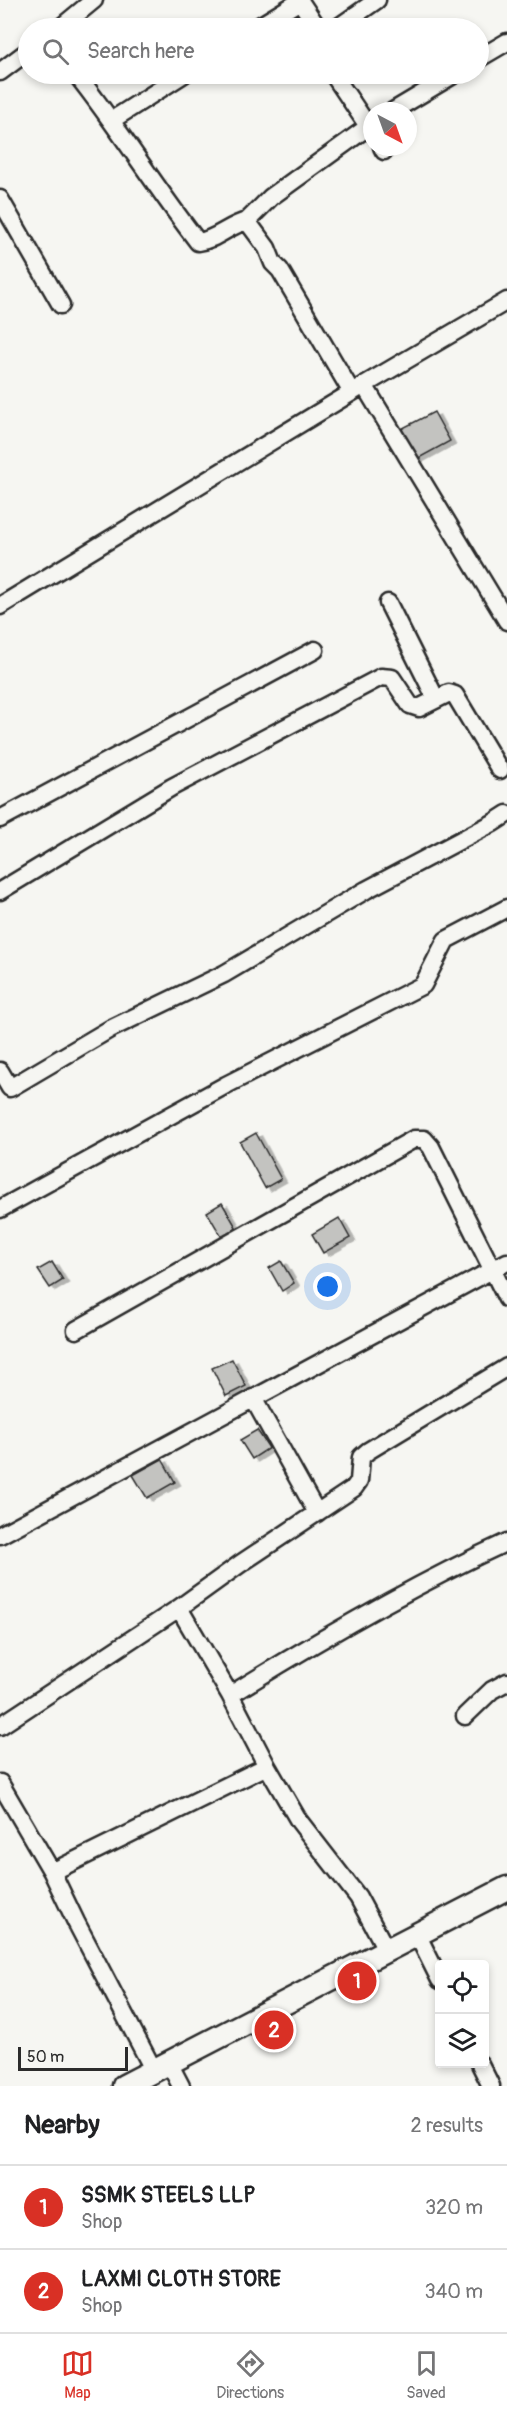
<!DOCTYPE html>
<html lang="en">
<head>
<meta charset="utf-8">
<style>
	body { margin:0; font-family:Pangolin,sans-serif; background:#f2f2f2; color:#202124 }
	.controls { position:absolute; right:18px; bottom:18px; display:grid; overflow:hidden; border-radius:6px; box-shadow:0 3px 9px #0003 }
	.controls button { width:54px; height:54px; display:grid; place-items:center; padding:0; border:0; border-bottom:2px solid #e0e0e0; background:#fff; color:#202124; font:30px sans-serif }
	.compass { position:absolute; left:363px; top:102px; width:54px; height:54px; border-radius:50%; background:#fff; box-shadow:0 3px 9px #0003; rotate:139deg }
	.scale { position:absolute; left:18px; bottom:15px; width:110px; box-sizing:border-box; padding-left:6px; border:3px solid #2b2b2b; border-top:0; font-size:16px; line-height:21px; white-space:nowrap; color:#2b2b2b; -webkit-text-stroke:4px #f6f6f2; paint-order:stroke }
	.you { position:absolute; left:328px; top:1287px; width:21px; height:21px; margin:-15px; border:4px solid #fff; border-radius:50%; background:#1a73e8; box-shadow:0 0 0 9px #1a73e833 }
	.badge { display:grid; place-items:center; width:39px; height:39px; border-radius:50%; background:#d93025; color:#fff; font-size:20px; font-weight:700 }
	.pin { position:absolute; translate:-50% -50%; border:3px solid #fff; box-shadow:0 2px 6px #0006 }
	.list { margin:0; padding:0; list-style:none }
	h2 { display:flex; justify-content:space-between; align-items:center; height:78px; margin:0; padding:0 24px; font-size:26px }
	h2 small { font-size:20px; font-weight:400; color:#757577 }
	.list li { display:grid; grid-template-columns:39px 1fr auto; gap:18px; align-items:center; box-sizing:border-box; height:84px; padding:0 24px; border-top:2px solid #e0e0e0 }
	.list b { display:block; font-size:22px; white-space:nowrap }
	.list p { margin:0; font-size:20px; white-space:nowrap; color:#757577 }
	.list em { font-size:20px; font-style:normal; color:#757577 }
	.icon { flex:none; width:33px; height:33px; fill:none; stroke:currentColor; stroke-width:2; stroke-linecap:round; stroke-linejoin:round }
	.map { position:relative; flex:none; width:507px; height:2086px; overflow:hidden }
	.search { position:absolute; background:#fff; box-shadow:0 3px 9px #0003; left:18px; right:18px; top:18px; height:66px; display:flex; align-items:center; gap:15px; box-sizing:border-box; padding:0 21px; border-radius:33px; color:#757577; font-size:22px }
	.sheet { height:246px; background:#fff }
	nav { display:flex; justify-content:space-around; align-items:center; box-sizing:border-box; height:84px; border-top:2px solid #e0e0e0; background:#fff; font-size:16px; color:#757577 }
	nav a { display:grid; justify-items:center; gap:3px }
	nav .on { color:#d93025 }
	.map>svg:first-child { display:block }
</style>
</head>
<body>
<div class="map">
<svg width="507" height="2086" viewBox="0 0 507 2086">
	<defs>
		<filter id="shadow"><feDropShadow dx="5.5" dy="3" stdDeviation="0" flood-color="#0004"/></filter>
	</defs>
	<rect width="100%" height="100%" fill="#f6f6f2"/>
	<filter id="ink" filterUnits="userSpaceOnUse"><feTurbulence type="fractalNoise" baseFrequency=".0167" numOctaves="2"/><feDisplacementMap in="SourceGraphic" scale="12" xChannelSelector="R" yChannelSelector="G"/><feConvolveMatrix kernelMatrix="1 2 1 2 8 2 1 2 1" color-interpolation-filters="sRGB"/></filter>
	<g filter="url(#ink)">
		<path fill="#c3c3c0" stroke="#2b2b2b" stroke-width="1.5" filter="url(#shadow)" d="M 434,412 L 450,441 L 417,459 L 401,429 Z
			M 256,1133 L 281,1179 L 265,1188 L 240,1142 Z
			M 222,1203 L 239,1232 L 224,1241 L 207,1212 Z
			M 339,1218 L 350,1238 L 323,1253 L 312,1234 Z
			M 281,1261 L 294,1283 L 282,1291 L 269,1268 Z
			M 52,1262 L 63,1280 L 50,1288 L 38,1270 Z
			M 232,1359 L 246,1386 L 226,1396 L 212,1368 Z
			M 257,1430 L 269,1448 L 252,1459 L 240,1440 Z
			M 162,1459 L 175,1482 L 147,1498 L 133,1475 Z"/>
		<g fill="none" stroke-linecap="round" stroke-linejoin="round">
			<g stroke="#2b2b2b" stroke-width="21">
				<path id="street" d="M 60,28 L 94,0
					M 256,28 L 300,1 L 318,28
					M 337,28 L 377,0
					M 478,59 L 507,42
					M 0,72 L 28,51
					M 76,74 C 119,128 155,187 198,242 C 216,240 229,225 247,221
					M 333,74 L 372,132
					M 393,111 L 455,74
					M 112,120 L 184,74
					M 382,147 L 384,151
					M 0,199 L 61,305
					M 364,385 L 507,301
					M 351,391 L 280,270 L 273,263 L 267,248 L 247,221 L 271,197 L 372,124
					M 388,603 L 436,699
					M 0,606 L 364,385 L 507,621
					M 0,819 L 315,650
					M 0,891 L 172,787 L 381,677 L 392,678 L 410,705 L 419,708 L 449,693 L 455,695 L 500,770
					M 0,1071 L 10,1088 L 110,1029 L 224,974 L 366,890 L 493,823 L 507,814
					M 0,1209 L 226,1085 L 423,985 L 446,940 L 507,908
					M 76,1330 L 414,1139 L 424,1139 L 431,1147 L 507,1299
					M 253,1398 L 317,1513
					M 0,1535 L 507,1262
					M 179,1608 L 240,1564 L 354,1488 L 359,1481 L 361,1457 L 368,1451 L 507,1367
					M 465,1716 L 492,1690 L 507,1682
					M 0,1726 L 179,1608 L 230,1695 C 320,1639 411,1586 507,1542
					M 267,1766 L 299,1821 L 358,1897 L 386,1949
					M 0,1783 L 52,1872 L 76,1922 L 154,2071
					M 52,1872 L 267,1766 L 230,1695
					M 417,1934 L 440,1980
					M 169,2063 L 181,2086
					M 480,2064 L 491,2086"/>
			</g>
			<g stroke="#2b2b2b" stroke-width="27">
				<path id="secondary" d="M 124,2086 L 507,1888"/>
			</g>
			<use href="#street" stroke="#f6f6f2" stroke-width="16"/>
			<use href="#secondary" stroke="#f6f6f2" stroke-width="22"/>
		</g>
	</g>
</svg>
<div class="controls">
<button><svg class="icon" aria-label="locate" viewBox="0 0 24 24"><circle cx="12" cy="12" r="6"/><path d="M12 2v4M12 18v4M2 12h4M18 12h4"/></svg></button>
<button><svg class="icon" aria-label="layers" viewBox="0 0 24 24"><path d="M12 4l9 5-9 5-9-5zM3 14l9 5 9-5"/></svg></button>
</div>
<svg class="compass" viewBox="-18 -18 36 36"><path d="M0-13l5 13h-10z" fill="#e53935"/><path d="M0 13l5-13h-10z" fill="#757577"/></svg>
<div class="scale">50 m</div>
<div class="you"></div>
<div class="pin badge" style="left:357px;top:1981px">1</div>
<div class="pin badge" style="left:274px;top:2030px">2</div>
<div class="search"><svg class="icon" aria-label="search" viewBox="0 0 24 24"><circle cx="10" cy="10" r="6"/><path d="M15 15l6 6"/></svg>Search here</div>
</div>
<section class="sheet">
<h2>Nearby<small>2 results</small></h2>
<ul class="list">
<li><span class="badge">1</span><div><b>SSMK STEELS LLP</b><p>Shop</p></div><em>320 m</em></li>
<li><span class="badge">2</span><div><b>LAXMI CLOTH STORE</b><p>Shop</p></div><em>340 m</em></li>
</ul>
</section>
<nav>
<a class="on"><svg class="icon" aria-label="map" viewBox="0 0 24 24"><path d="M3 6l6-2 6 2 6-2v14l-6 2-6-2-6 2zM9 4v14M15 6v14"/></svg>Map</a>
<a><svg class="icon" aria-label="directions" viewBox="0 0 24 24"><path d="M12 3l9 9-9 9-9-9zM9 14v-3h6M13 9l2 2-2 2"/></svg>Directions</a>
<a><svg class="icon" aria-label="saved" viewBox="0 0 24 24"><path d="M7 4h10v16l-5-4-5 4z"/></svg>Saved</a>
</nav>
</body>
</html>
